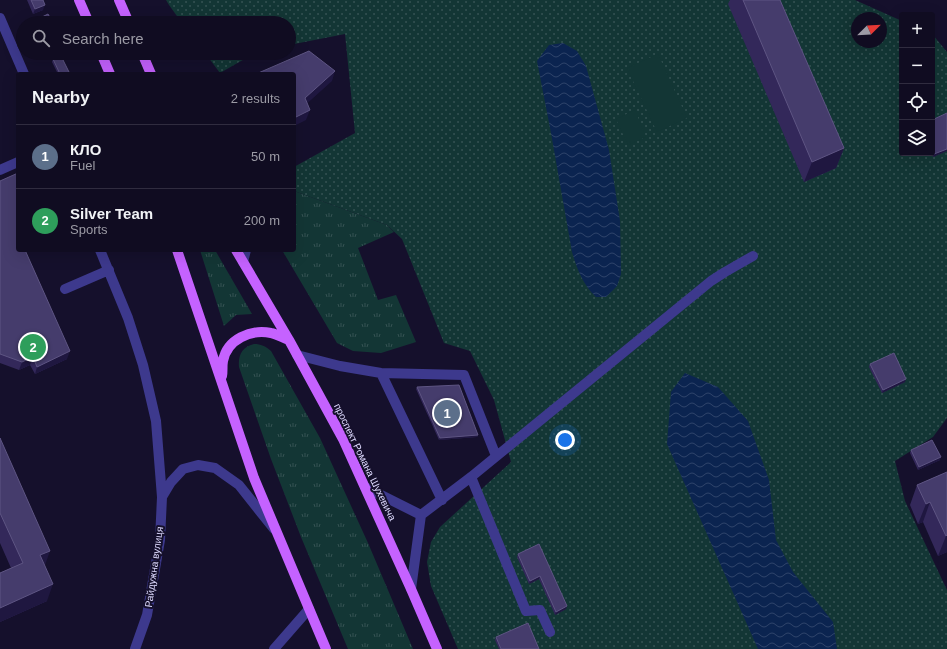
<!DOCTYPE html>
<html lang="en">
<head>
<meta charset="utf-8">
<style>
	body { margin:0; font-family:Helvetica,sans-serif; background:#19152a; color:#f1f3f6 }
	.controls { position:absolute; right:12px; top:12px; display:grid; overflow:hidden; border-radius:4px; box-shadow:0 4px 16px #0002 }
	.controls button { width:36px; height:36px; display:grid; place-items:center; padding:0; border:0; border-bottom:1px solid #302c3f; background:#100c21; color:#f1f3f6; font:20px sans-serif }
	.compass { position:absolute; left:851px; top:12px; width:36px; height:36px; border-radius:50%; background:#100c21; box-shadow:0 4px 16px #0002; rotate:66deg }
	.you { position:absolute; left:565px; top:440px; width:14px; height:14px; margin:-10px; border:3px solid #fff; border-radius:50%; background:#1a73e8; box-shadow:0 0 0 6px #1a73e833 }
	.badge { display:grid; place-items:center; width:26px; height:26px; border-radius:50%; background:#07e6ff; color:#fff; font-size:13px; font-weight:700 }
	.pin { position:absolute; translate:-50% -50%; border:2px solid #fff; box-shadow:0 1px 4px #0006 }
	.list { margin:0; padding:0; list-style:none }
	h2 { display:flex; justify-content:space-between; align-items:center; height:52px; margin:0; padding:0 16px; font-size:17px }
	h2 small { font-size:13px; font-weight:400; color:#9c9ba5 }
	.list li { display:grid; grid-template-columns:26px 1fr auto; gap:12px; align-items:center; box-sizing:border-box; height:64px; padding:0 16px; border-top:1px solid #302c3f }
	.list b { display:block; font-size:15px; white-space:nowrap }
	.list p { margin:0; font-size:13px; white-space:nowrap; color:#9c9ba5 }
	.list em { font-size:13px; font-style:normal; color:#9c9ba5 }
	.icon { flex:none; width:22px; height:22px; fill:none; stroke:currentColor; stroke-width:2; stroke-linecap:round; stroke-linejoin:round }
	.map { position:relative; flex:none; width:947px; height:649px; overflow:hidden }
	.search { position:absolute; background:#100c21; box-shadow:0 4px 16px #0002; left:16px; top:16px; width:280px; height:44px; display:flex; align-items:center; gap:10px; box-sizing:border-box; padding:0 14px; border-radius:22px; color:#9c9ba5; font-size:15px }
	.panel { position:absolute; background:#100c21; box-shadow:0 4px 16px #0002; left:16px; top:72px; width:280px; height:180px; border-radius:4px }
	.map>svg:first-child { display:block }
</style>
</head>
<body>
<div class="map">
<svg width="947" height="649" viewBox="0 0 947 649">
	<defs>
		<pattern id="grass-tufts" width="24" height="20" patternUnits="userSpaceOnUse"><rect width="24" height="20" fill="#133635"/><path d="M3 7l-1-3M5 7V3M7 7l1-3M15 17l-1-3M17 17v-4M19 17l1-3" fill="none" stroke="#355253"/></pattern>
		<pattern id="park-dots" width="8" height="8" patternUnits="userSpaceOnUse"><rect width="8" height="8" fill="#133635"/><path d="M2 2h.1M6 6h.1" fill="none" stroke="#355253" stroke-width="1.8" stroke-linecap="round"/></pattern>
		<pattern id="water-waves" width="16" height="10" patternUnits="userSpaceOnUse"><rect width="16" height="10" fill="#0b2450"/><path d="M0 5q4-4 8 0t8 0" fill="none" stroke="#2e436a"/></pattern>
	</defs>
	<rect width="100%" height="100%" fill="#15102c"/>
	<path fill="url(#grass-tufts)" d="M 294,190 L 297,192 L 387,225 L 394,232 L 358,248 L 378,300 L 396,295 L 416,342 L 381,353 L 353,351 L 337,343 L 282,250 L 294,250 Z
		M 200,250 L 215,250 L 252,314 L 236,315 L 224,326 Z
		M 254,344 C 261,344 265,346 271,351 L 320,438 L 368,543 L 413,649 L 348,649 L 301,537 L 271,459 L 239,367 C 238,355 242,347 254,344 Z"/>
	<path fill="url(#park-dots)" fill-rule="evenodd" d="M 166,0 L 855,0 L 902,21 L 902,153 L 932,153 L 932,34 L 933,35 L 947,52 L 947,418 L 933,437 L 895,461 L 905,501 L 947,590 L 947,649 L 458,649 L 431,586 L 427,562 L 431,542 L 440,527 L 511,462 L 494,400 L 470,351 L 444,343 L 402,239 L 387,225 L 297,192 L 294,190 L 294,167 L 355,133 L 345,34 L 289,45 L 289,23 L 182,23 L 169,5 ZM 857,18 L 881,18 L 881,42 L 857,42 Z
		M 205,53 L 255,53 L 220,73 Z"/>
	<path fill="#133635" d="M 658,54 L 687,118 L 657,132 L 627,68 Z
		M 635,110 L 646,137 L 628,145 L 616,119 Z"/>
	<path fill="url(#water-waves)" d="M 563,43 L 577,51 L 586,66 L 609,150 L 620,221 L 621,274 L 617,286 L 606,297 L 596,297 C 583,285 577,269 572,252 L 551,133 L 537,61 L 549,45 Z
		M 685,373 L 718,387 L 748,421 L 769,480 L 776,540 L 793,572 L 833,622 L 837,649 L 758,649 L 667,444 L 671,392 Z"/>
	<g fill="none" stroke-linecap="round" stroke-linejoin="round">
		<path stroke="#3d398d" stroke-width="10" d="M 0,18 L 24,74
			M 0,170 L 18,162
			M 100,250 L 128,318 L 143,365 L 156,421 L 162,497 L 160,540 L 147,615 L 135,649
			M 243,262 L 246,250
			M 65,289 L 109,270
			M 297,355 L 340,366 L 381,373 L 464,375 L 496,456
			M 381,373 L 442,500
			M 471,477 L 526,611 L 540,610 L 550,632
			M 365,487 L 421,515
			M 162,497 L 171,482 L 183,469 L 198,465 L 215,468 L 239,485 L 274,529
			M 411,589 L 421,515 L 471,477 L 711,281 L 725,272 L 753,256
			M 274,649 L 309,609"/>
		<path stroke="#c562ff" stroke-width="10" d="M 79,0 L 89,23
			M 119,0 L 129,23
			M 101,53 L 110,74
			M 142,53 L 151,74
			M 177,250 L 254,478 L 326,649
			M 236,250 L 289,340 L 343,439 L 411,589 L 437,649
			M 222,376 C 223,372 222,366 223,361 C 227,339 251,329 271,333 C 277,334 283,338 289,340"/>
	</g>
	<path fill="#33285a" d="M 27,0 L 43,0 L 43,10 L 33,14 Z
		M 730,0 L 780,0 L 844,148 L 836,168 L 804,182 L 728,4 Z
		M 42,17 L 53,23 L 42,23 L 41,20 Z
		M 53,59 L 70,74 L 58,74 L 52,62 Z
		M 947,113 L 947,151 L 933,157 L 932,153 L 932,120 Z
		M 0,181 L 18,250 L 67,359 L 35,374 L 30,365 L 19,370 L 0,363 Z
		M 870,364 L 905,382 L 882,393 L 869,367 Z
		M 417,387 L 478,435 L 477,437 L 439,440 L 416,389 Z
		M 0,438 L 45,566 L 47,601 L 0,622 L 0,573 L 11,568 L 0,543 Z
		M 911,450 L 940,460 L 918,470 L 910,453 Z
		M 947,472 L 947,552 L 938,556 L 923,522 L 918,524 L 910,505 L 917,485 Z
		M 539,544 L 566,609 L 555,615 L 539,579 L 529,584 L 517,557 L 518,554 Z
		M 496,637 L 539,649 L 499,649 L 495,640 Z"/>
	<path fill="#1f1740" d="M 45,5 L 43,10 L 33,14 L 35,9 Z
		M 335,71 L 332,81 L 302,108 L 305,98 Z
		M 310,110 L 306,120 L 294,126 L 294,118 Z
		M 844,148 L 836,168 L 804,182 L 812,162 Z
		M 947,149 L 947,151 L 933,157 L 934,154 Z
		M 70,351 L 67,359 L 35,374 L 37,367 Z
		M 33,357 L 30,365 L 19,370 L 22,362 Z
		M 906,379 L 905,382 L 882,393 L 883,390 Z
		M 478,435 L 477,437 L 439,440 L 440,438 Z
		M 941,457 L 940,460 L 918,470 L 919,467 Z
		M 930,502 L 923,522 L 918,524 L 926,504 Z
		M 947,535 L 947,552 L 938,556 L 946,536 Z
		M 50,551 L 44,568 L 40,555 Z
		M 540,576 L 539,579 L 529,584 L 530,581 Z
		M 53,584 L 47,601 L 0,622 L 0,608 Z
		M 567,606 L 566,609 L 555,615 L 556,612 Z"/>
	<path fill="#453c6c" stroke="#5e5583" d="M 31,0 L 43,0 L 45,5 L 35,9 Z
		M 743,0 L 780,0 L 844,148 L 812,162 Z
		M 48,14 L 53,23 L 44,23 L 42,17 Z
		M 309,51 L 335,71 L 305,98 L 310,110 L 294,118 L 294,74 L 256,74 Z
		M 61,56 L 70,74 L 60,74 L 53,59 Z
		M 947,113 L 947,149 L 934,154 L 932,149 L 932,120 Z
		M 18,173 L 18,250 L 25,250 L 70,351 L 37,367 L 33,357 L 22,362 L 0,354 L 0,181 Z
		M 894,353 L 906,379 L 883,390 L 870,364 Z
		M 459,385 L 478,435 L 440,438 L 417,387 Z
		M 0,438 L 50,551 L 40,555 L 53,584 L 0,608 L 0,573 L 23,563 L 0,513 Z
		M 932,440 L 941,457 L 919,467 L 911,450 Z
		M 947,472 L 947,535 L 946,536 L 930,502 L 926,504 L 917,485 Z
		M 539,544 L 567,606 L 556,612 L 540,576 L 530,581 L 518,554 Z
		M 528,623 L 539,649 L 501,649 L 496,637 Z"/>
	<g text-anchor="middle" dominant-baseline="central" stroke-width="4" stroke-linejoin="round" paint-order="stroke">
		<g font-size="10" fill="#dfdbff" stroke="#15102c">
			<text transform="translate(365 462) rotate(64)">проспект Романа Шухевича</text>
			<text transform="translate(154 567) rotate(-82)">Райдужна вулиця</text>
		</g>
	</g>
</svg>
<div class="controls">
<button>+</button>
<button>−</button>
<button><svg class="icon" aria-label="locate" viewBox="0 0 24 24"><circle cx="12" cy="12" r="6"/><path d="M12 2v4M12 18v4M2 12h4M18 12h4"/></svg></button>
<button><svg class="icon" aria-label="layers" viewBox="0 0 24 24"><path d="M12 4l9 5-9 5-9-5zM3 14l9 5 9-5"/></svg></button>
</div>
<svg class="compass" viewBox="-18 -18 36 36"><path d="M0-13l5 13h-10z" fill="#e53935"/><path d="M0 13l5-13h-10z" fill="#9c9ba5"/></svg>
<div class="you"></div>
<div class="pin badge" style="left:447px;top:413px;background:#5c6f8a">1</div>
<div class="pin badge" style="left:33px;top:347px;background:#2e9e5b">2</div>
<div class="search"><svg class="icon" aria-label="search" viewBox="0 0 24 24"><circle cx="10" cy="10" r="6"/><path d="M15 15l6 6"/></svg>Search here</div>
<section class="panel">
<h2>Nearby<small>2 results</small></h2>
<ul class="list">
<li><span class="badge" style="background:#5c6f8a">1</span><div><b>КЛО</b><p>Fuel</p></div><em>50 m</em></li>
<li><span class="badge" style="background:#2e9e5b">2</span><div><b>Silver Team</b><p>Sports</p></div><em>200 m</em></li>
</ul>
</section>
</div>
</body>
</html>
